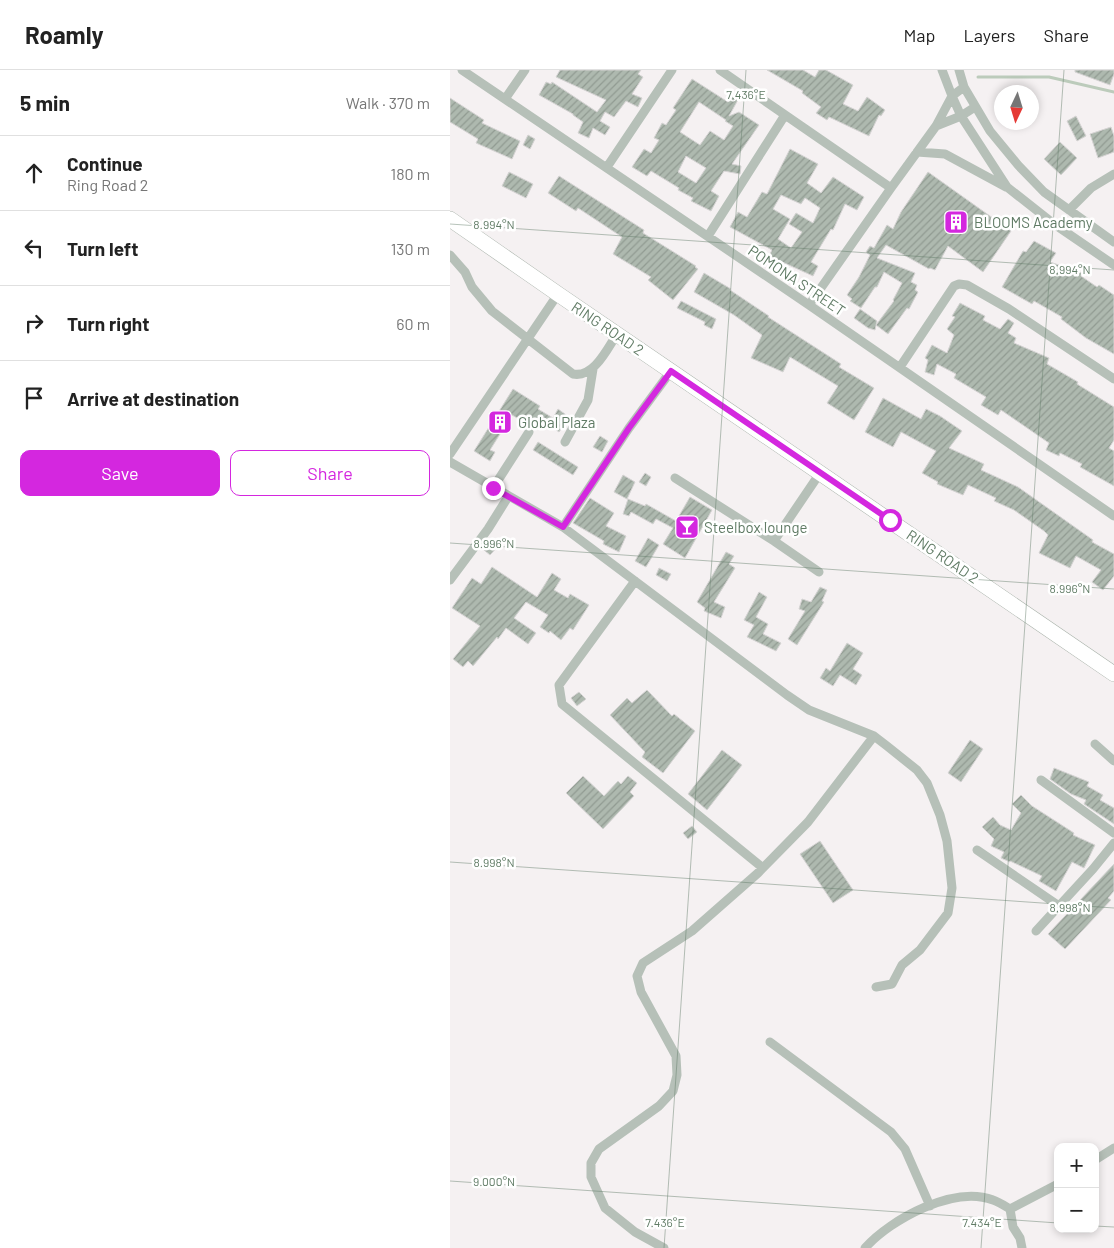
<!DOCTYPE html>
<html lang="en">
<head>
<meta charset="utf-8">
<style>
	body { margin:0; font-family:Barlow,sans-serif; background:#f6f6f6; color:#222 }
	.controls { position:absolute; right:15px; bottom:15px; display:grid; overflow:hidden; border-radius:10px; box-shadow:0 2px 8px #0003 }
	.controls button { width:45px; height:45px; display:grid; place-items:center; padding:0; border:0; border-bottom:1px solid #e0e0e0; background:#fff; color:#222; font:25px sans-serif }
	.compass { position:absolute; left:544px; top:15px; width:45px; height:45px; border-radius:50%; background:#fff; box-shadow:0 2px 8px #0003; rotate:184deg }
	.stop { position:absolute; width:15px; height:15px; margin:-11px; border:4px solid #d427df; border-radius:50%; background:#fff }
	.stop.end { background:#d427df; border-color:#fff; box-shadow:0 1px 5px #0008 }
	.list { margin:0; padding:0; list-style:none }
	h2 { display:flex; justify-content:space-between; align-items:center; height:65px; margin:0; padding:0 20px; font-size:21px }
	h2 small { font-size:16px; font-weight:400; color:#767676 }
	.list li { display:grid; grid-template-columns:32px 1fr auto; gap:15px; align-items:center; box-sizing:border-box; height:75px; padding:0 20px; border-top:1px solid #e0e0e0 }
	.list b { display:block; font-size:19px; white-space:nowrap }
	.list p { margin:0; font-size:16px; white-space:nowrap; color:#767676 }
	.list em { font-size:16px; font-style:normal; color:#767676 }
	.actions { display:flex; gap:10px; padding:15px 20px }
	.actions a { flex:1; padding:11px 0; border:1px solid #d427df; border-radius:10px; text-align:center; font-size:18px; color:#d427df }
	.actions .main { background:#d427df; color:#fff }
	.icon { flex:none; width:28px; height:28px; fill:none; stroke:currentColor; stroke-width:2; stroke-linecap:round; stroke-linejoin:round }
	.map { position:relative; flex:none; width:664px; height:1178px; overflow:hidden }
	header { display:flex; align-items:center; gap:30px; box-sizing:border-box; height:70px; padding:0 25px; background:#fff; border-bottom:1px solid #e0e0e0 }
	header strong { font-size:24px }
	nav { display:flex; gap:28px; margin-inline-start:auto; font-size:18px }
	main { display:flex }
	aside { flex:1; background:#fff }
	.map>svg:first-child { display:block }
</style>
</head>
<body>
<header>
<strong>Roamly</strong>
<nav><a>Map</a><a>Layers</a><a>Share</a></nav>
</header>
<main>
<aside>
<h2>5 min<small>Walk · 370 m</small></h2>
<ul class="list">
<li><svg class="icon" aria-label="ahead" viewBox="0 0 24 24"><path d="M12 20V5M6 11l6-6 6 6"/></svg><div><b>Continue</b><p>Ring Road 2</p></div><em>180 m</em></li>
<li><svg class="icon" aria-label="left" viewBox="0 0 24 24"><path d="M17 20v-9H6M10 6l-5 5 5 5"/></svg><div><b>Turn left</b></div><em>130 m</em></li>
<li><svg class="icon" aria-label="right" viewBox="0 0 24 24"><path d="M7 20v-9h11M14 6l5 5-5 5"/></svg><div><b>Turn right</b></div><em>60 m</em></li>
<li><svg class="icon" aria-label="arrive" viewBox="0 0 24 24"><path d="M6 21V4h12l-3 4 3 4H6"/></svg><div><b>Arrive at destination</b></div></li>
</ul>
<div class="actions"><a class="main">Save</a><a>Share</a></div>
</aside>
<div class="map">
<svg width="664" height="1178" viewBox="0 0 664 1178">
	<defs>
		<pattern id="building-hatch" width="6" height="6" patternUnits="userSpaceOnUse" patternTransform="scale(1.25)"><rect width="6" height="6" fill="#aeb9af"/><path d="M-1 1l2-2M0 6l6-6M5 7l2-2" fill="none" stroke="#919b92"/></pattern>
	</defs>
	<rect width="100%" height="100%" fill="#f5f1f2"/>
	<g fill="none" stroke-linecap="round" stroke-linejoin="round">
		<path stroke="#bccbbb" stroke-width="3" d="M 528,7 L 599,7 L 664,22"/>
	</g>
	<path fill="url(#building-hatch)" stroke="#d6d4d4" fill-rule="evenodd" d="M 110,0 L 191,0 L 188,4 L 193,7 L 182,24 L 192,28 L 188,37 L 176,31 L 164,47 L 155,42 L 150,51 L 160,57 L 155,65 L 143,58 L 139,68 L 128,63 L 133,52 L 123,45 L 123,44 L 89,25 L 96,12 L 101,14 L 102,12 L 147,42 L 156,30 L 106,7 Z
		M 317,0 L 353,0 L 365,7 L 369,0 L 376,0 L 403,15 L 393,34 L 408,41 L 417,27 L 435,40 L 431,46 L 429,45 L 419,66 L 379,47 L 377,50 L 366,43 L 371,37 L 352,23 L 353,21 Z
		M 625,0 L 664,0 L 664,4 L 660,15 L 625,2 Z
		M 242,9 L 278,32 L 282,25 L 289,28 L 279,46 L 289,42 L 309,55 L 282,94 L 291,96 L 290,104 L 274,101 L 261,121 L 269,126 L 261,141 L 241,131 L 243,128 L 228,120 L 229,118 L 201,101 L 197,106 L 182,97 L 194,79 L 201,83 L 209,70 L 204,68 L 212,53 L 216,55 L 226,40 L 223,38 ZM 249,32 L 276,50 L 275,51 L 283,56 L 274,70 L 260,61 L 250,75 L 230,62 ZM 236,86 L 256,98 L 246,113 L 228,102 Z
		M 0,28 L 34,50 L 32,53 L 70,71 L 62,89 L 26,73 L 28,69 L 0,52 Z
		M 626,46 L 636,66 L 627,71 L 617,51 Z
		M 661,57 L 664,66 L 664,82 L 648,88 L 640,64 Z
		M 78,65 L 85,69 L 80,79 L 73,75 Z
		M 610,72 L 627,88 L 611,105 L 594,89 Z
		M 340,79 L 368,94 L 357,113 L 371,123 L 383,107 L 414,127 L 407,140 L 395,134 L 383,160 L 381,159 L 361,192 L 368,196 L 363,206 L 319,186 L 322,180 L 280,157 L 288,142 L 297,147 L 312,122 L 317,124 ZM 331,125 L 351,134 L 355,128 L 370,138 L 363,153 L 346,143 L 339,154 L 352,162 L 341,178 L 328,169 L 340,149 L 323,139 Z
		M 59,102 L 83,114 L 76,128 L 52,116 Z
		M 478,102 L 561,161 L 533,202 L 498,176 L 485,200 L 480,198 L 479,199 L 436,175 L 427,188 L 465,203 L 461,212 L 467,215 L 465,220 L 468,222 L 459,239 L 457,238 L 438,264 L 426,255 L 444,231 L 443,230 L 452,213 L 434,202 L 427,217 L 425,217 L 411,238 L 400,231 L 402,229 L 397,225 L 409,207 L 420,185 L 416,182 L 420,176 L 424,178 L 437,155 L 443,159 L 451,142 Z
		M 109,106 L 194,160 L 193,163 L 246,196 L 245,197 L 248,199 L 223,230 L 198,210 L 201,207 L 163,184 L 172,167 L 128,138 L 126,141 L 98,123 Z
		M 584,171 L 606,183 L 600,192 L 632,203 L 631,206 L 647,217 L 649,215 L 664,225 L 664,284 L 636,268 L 611,249 L 612,247 L 584,231 L 582,234 L 552,217 L 573,181 L 576,182 Z
		M 254,203 L 281,219 L 280,220 L 319,246 L 318,247 L 391,294 L 389,297 L 424,318 L 404,350 L 377,333 L 388,316 L 340,287 L 333,302 L 301,288 L 312,265 L 284,245 L 244,222 Z
		M 231,231 L 266,249 L 262,259 L 254,255 L 255,252 L 227,238 Z
		M 510,233 L 535,246 L 533,250 L 550,259 L 558,249 L 564,253 L 558,263 L 566,268 L 564,273 L 599,288 L 597,294 L 628,312 L 627,314 L 664,337 L 664,370 L 659,378 L 664,381 L 664,416 L 630,397 L 632,394 L 610,383 L 609,386 L 596,380 L 599,373 L 551,340 L 548,345 L 531,335 L 536,327 L 504,308 L 506,304 L 487,294 L 484,305 L 475,302 L 478,290 L 475,288 L 482,275 L 497,283 L 504,265 L 497,259 L 505,247 L 502,246 Z
		M 410,239 L 427,251 L 425,260 L 418,258 L 404,248 Z
		M 63,319 L 90,336 L 88,339 L 103,348 L 108,339 L 119,347 L 109,362 L 89,348 L 83,357 L 62,345 L 40,380 L 45,382 L 40,391 L 24,381 Z
		M 433,328 L 471,349 L 476,339 L 490,346 L 512,361 L 499,378 L 534,394 L 531,400 L 568,417 L 643,470 L 642,472 L 664,484 L 664,506 L 653,520 L 642,512 L 651,500 L 626,486 L 620,498 L 589,483 L 598,465 L 594,461 L 564,440 L 544,431 L 546,428 L 518,415 L 513,425 L 487,414 L 488,412 L 472,403 L 486,381 L 451,362 L 443,377 L 415,362 Z
		M 150,366 L 158,371 L 152,382 L 143,377 Z
		M 88,372 L 128,397 L 123,405 L 83,380 Z
		M 195,403 L 201,407 L 196,416 L 189,412 Z
		M 173,405 L 185,412 L 177,429 L 164,422 Z
		M 240,427 L 262,440 L 235,488 L 213,474 L 223,458 L 206,449 L 203,454 L 181,442 L 179,446 L 173,444 L 178,429 L 195,436 L 196,434 L 226,451 Z
		M 140,428 L 164,443 L 156,456 L 176,466 L 169,482 L 153,474 L 154,471 L 123,453 Z
		M 198,468 L 209,475 L 196,497 L 185,491 Z
		M 43,470 L 49,475 L 40,485 L 34,480 Z
		M 276,482 L 284,486 L 279,494 L 285,498 L 264,532 L 275,537 L 271,548 L 254,541 L 255,538 L 247,532 Z
		M 42,497 L 87,527 L 102,503 L 111,509 L 104,520 L 118,528 L 120,524 L 139,535 L 123,560 L 120,558 L 111,570 L 100,561 L 99,563 L 90,557 L 98,545 L 76,532 L 64,548 L 86,563 L 78,574 L 56,558 L 48,569 L 47,567 L 23,596 L 18,591 L 13,597 L 3,589 L 30,556 L 2,538 L 22,508 L 31,514 Z
		M 209,498 L 221,504 L 217,511 L 206,505 Z
		M 370,517 L 377,520 L 372,531 L 374,532 L 347,575 L 338,569 L 355,541 L 349,539 L 352,529 L 361,532 Z
		M 309,522 L 317,527 L 306,547 L 318,554 L 313,564 L 331,573 L 326,581 L 297,567 L 304,555 L 294,550 Z
		M 397,573 L 413,583 L 403,599 L 412,605 L 406,615 L 390,605 L 383,616 L 370,608 L 376,598 L 380,601 Z
		M 197,620 L 222,646 L 224,644 L 245,661 L 213,703 L 192,687 L 195,682 L 160,645 L 177,628 L 182,633 Z
		M 129,622 L 136,629 L 127,636 L 121,628 Z
		M 520,670 L 533,679 L 511,712 L 498,703 Z
		M 272,680 L 292,695 L 257,740 L 238,724 Z
		M 604,698 L 639,712 L 637,716 L 653,725 L 650,730 L 664,738 L 664,754 L 634,734 L 636,730 L 621,724 L 600,709 Z
		M 133,706 L 154,726 L 168,711 L 171,714 L 178,706 L 187,713 L 180,722 L 184,726 L 153,759 L 116,723 Z
		M 571,725 L 582,736 L 624,763 L 623,765 L 645,775 L 634,798 L 622,792 L 606,821 L 589,811 L 592,806 L 560,791 L 560,792 L 551,788 L 554,782 L 541,776 L 544,769 L 532,757 L 543,747 L 550,755 L 561,760 L 571,743 L 562,734 Z
		M 242,756 L 247,762 L 238,769 L 233,763 Z
		M 370,771 L 403,820 L 383,833 L 350,784 Z
		M 664,794 L 664,821 L 658,828 L 661,830 L 615,879 L 598,864 Z"/>
	<g fill="none" stroke-linecap="round" stroke-linejoin="round">
		<g stroke="#abb4ac" stroke-width="16">
			<path id="major" d="M 0,149 L 108,224 L 664,604"/>
		</g>
		<path stroke="#b6c0b8" stroke-width="9" d="M 12,0 L 359,235 L 664,446
			M 270,0 L 441,118
			M 492,0 L 502,26 L 511,46 L 557,117 L 604,154 L 664,195
			M 509,0 L 514,17 L 540,61 L 568,95 L 594,122 L 664,172
			M 55,29 L 75,0
			M 486,56 L 511,46 L 525,37
			M 467,82 L 495,84 L 556,117
			M 157,97 L 222,0
			M 619,140 L 641,118 L 664,104
			M 258,166 L 335,45
			M 0,185 L 15,202 L 22,217 L 42,241 L 123,304 C 144,308 157,279 167,264
			M 359,235 L 441,118 L 486,56 L 502,26 L 514,17
			M 450,297 L 504,216 L 509,214 L 517,215 L 559,239 L 664,309
			M 115,372 L 138,330 L 143,299
			M 0,384 L 108,224
			M 0,392 L 113,457 L 337,625 L 359,640 L 424,666 L 437,676 L 467,700 L 477,713 L 490,745 L 497,771 L 502,818 L 498,843 L 470,880 L 452,895 L 442,914 L 426,917
			M 225,408 L 324,471 L 370,403
			M 43,418 L 79,362
			M 113,457 L 179,358 L 221,301
			M 324,471 L 369,502
			M 0,510 L 38,459 L 58,427
			M 185,511 L 109,615 L 112,634 L 313,798
			M 645,674 L 664,691
			M 591,710 L 664,763
			M 527,780 L 609,836
			M 586,861 L 643,799 L 664,773
			M 320,972 L 441,1062 L 455,1079 L 480,1136
			M 645,1090 L 664,1078
			M 560,1139 L 608,1114
			M 214,1178 L 185,1162 L 155,1138 L 141,1107 L 141,1093 L 149,1079 L 209,1036 L 223,1021 L 227,1005 L 226,986 L 191,922 L 187,906 L 193,893 L 242,861 L 308,803 L 358,752 L 424,666
			M 415,1178 C 441,1149 504,1115 543,1130 C 549,1132 555,1136 560,1139 L 563,1157 L 570,1168 L 572,1178"/>
		<use href="#major" stroke="#fff" stroke-width="15"/>
	</g>
	<g fill="none" stroke-linecap="round" stroke-linejoin="round">
		<path stroke="#d427df" stroke-width="6" d="M 43,418 L 113,457 L 179,358 L 221,301 L 440,450"/>
	</g>
	<path fill="none" stroke="#607b65" stroke-width="1" stroke-opacity="0.45" d="M 0,154 L 664,200M 0,473 L 664,519M 0,792 L 664,838M 0,1111 L 608,1153M 645,1156 L 664,1157M 214,1178 L 296,0M 531,1178 L 614,0"/>
	<defs>
		<g id="building-square" transform="scale(1.25)"><rect x="-9" y="-9" width="18" height="18" rx="4" fill="#d427df" stroke="#fff"/><path d="M-4-6H4V6H1V3H-1V6H-4ZM-2.5-4.3h1.7v1.8h-1.7ZM.8-4.3h1.7v1.8H.8ZM-2.5-1h1.7V.8h-1.7ZM.8-1h1.7V.8H.8Z" fill="#fff"/></g>
		<g id="bar-square" transform="scale(1.25)"><rect x="-9" y="-9" width="18" height="18" rx="4" fill="#d427df" stroke="#fff"/><path d="M-6-5H6L.8 .8V4.5H3.5V6h-7V4.5H-.8V.8Z" fill="#fff"/></g>
	</defs>
	<g fill-rule="evenodd">
		<use href="#building-square" x="506" y="152"/>
		<use href="#building-square" x="50" y="352"/>
		<use href="#bar-square" x="237" y="457"/>
	</g>
	<g text-anchor="middle" dominant-baseline="central" stroke-width="5" stroke-linejoin="round" paint-order="stroke">
		<g font-size="15" fill="#607b65" stroke="#fff" text-anchor="start">
			<text x="524" y="152">BLOOMS Academy</text>
			<text x="68" y="352">Global Plaza</text>
			<text x="254" y="457">Steelbox lounge</text>
		</g>
		<g font-size="15" fill="#607b65" stroke="#fff">
			<text transform="translate(347 210) rotate(34)">POMONA STREET</text>
			<text transform="translate(158 258) rotate(34)">RING ROAD 2</text>
			<text transform="translate(493 486) rotate(34)">RING ROAD 2</text>
		</g>
	</g>
	<g font-size="12" text-anchor="middle" fill="#607b65" stroke="#fff" stroke-width="5" stroke-linejoin="round" paint-order="stroke">
		<text x="296" y="29">7.436°E</text>
		<text x="44" y="159">8.994°N</text>
		<text x="620" y="204">8.994°N</text>
		<text x="44" y="478">8.996°N</text>
		<text x="620" y="523">8.996°N</text>
		<text x="44" y="797">8.998°N</text>
		<text x="620" y="842">8.998°N</text>
		<text x="44" y="1116">9.000°N</text>
		<text x="215" y="1157">7.436°E</text>
		<text x="532" y="1157">7.434°E</text>
	</g>
</svg>
<div class="controls">
<button>+</button>
<button>−</button>
</div>
<svg class="compass" viewBox="-18 -18 36 36"><path d="M0-13l5 13h-10z" fill="#e53935"/><path d="M0 13l5-13h-10z" fill="#767676"/></svg>
<div class="stop" style="left:440px;top:450px"></div>
<div class="stop end" style="left:43px;top:418px"></div>
</div>
</main>
</body>
</html>
